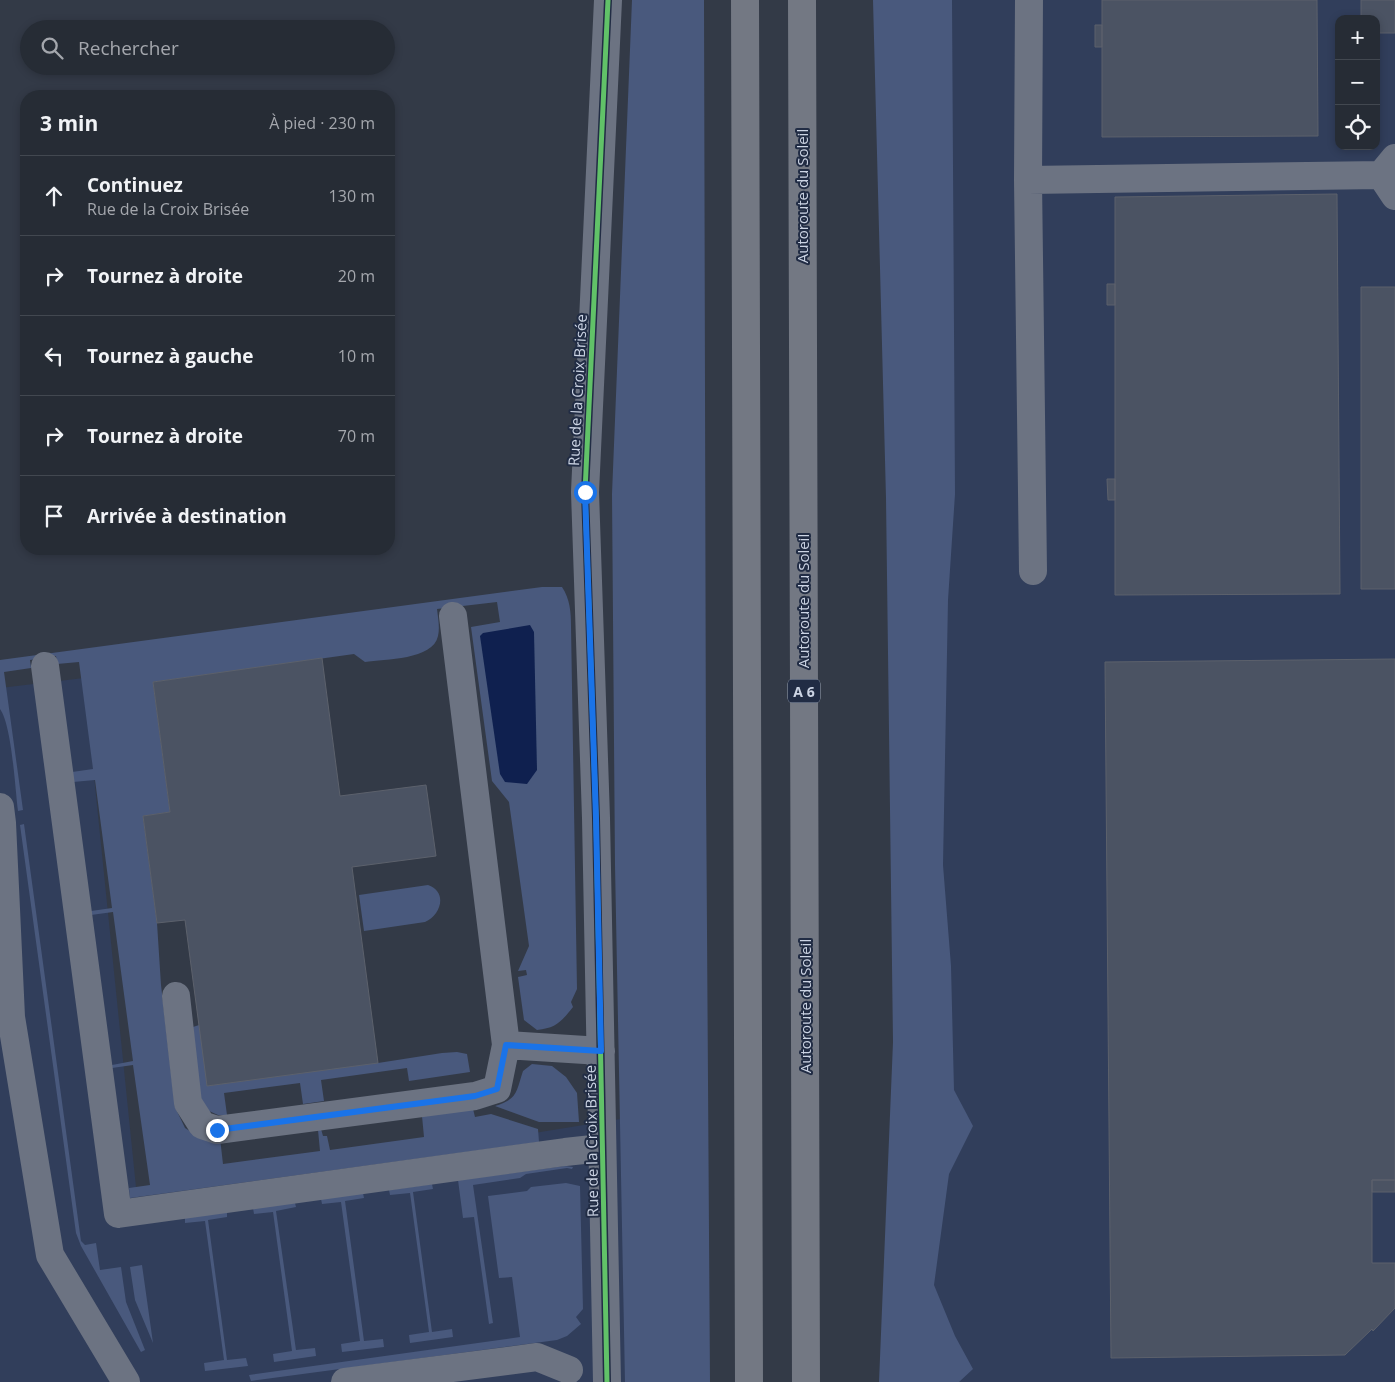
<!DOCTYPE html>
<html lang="fr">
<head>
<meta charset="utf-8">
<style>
	body { margin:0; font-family:"Open Sans",sans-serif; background:#323841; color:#f1f3f6 }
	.controls { position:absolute; right:15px; top:15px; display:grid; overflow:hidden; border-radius:10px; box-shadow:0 2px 8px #0003 }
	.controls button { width:45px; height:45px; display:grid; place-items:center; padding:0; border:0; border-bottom:1px solid #424850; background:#262c35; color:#f1f3f6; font:25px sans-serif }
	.stop { position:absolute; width:15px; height:15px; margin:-11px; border:4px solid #1a73e8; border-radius:50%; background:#fff }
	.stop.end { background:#1a73e8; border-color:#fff; box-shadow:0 1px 5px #0008 }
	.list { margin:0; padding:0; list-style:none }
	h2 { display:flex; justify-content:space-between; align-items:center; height:65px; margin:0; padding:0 20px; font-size:21px }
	h2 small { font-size:16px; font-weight:400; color:#a4a7ad }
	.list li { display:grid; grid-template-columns:32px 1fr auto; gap:15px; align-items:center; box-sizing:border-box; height:80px; padding:0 20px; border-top:1px solid #424850 }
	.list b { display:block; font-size:19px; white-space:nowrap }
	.list p { margin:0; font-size:16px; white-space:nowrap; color:#a4a7ad }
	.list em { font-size:16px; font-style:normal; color:#a4a7ad }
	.icon { flex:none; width:28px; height:28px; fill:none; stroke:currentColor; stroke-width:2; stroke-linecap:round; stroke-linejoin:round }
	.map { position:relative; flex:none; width:1395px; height:1382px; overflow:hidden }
	.search { position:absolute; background:#262c35; box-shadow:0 2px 8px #0003; left:20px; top:20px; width:375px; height:55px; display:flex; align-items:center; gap:12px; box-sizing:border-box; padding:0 18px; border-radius:28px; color:#a4a7ad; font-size:19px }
	.panel { position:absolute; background:#262c35; box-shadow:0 2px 8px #0003; left:20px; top:90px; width:375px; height:465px; border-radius:20px }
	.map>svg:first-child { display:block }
</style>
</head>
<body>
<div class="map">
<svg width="1395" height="1382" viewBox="0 0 1395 1382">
	<rect width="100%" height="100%" fill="#333a47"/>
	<path fill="#313e5b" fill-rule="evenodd" d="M 901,0 L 1395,0 L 1395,1382 L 922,1382 ZM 1339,19 L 1376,19 L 1376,146 L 1339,146 Z
		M 84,678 L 137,1197 L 701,1106 L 699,1382 L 0,1382 L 0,688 Z"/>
	<path fill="#49597d" d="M 632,0 L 704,0 L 706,779 L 710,1382 L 625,1382 L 615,865 L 612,494 Z
		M 873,0 L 952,0 L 955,494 L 948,600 L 943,865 L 951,966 L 954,1090 L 973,1126 L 949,1174 L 934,1285 L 955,1336 L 973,1369 L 959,1382 L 879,1382 L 893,1042 L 886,498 Z
		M 542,587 L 562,587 C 570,599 571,612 571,626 L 577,989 L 571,1002 L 573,1007 C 561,1022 556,1028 537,1030 L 524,1020 L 518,977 L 527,975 L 526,970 L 518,971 L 529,946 L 509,802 L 492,781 L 471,627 L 500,622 L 497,602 L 437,609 C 438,618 440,627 438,636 C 433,660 385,659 365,662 L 354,654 L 153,682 L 170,812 L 143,816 L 157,923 L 161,985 L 175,1107 L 185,1128 L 193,1133 L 220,1138 L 223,1164 L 320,1151 L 318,1130 L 321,1129 L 323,1136 L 327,1136 L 330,1150 L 424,1137 L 422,1116 L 473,1109 L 475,1117 L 491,1114 L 538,1129 L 539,1142 L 130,1198 L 129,1188 L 150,1185 L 133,1065 L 112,1068 L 112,1065 L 133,1061 L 113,912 L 91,915 L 91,911 L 112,908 L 95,780 L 73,782 L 72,772 L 93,769 L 79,662 L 57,664 L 56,656 L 30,660 L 31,668 L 4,672 L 23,810 L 18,811 C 15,788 12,726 0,709 L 0,660 Z
		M 24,824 L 81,1241 L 85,1245 L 96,1243 L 100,1270 L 121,1267 L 126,1302 L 145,1350 L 141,1352 L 81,1246 L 76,1233 L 20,825 Z
		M 428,885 C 448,892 441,915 425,922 L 364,931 L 359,895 Z
		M 199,1025 L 378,1063 L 442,1053 L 457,1052 L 467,1054 L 470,1072 L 409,1081 L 407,1068 L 321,1080 L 324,1101 L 303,1104 L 300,1083 L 224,1093 L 227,1115 L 218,1115 L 209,1111 L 198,1098 L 193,1027 Z
		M 532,1064 L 552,1066 L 566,1077 L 577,1093 L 579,1122 L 539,1122 L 495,1106 C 518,1099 516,1092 523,1071 Z
		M 564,1166 L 573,1167 L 572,1169 L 567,1168 L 526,1174 L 520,1178 L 473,1185 L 493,1323 L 489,1324 L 474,1217 L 463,1218 L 458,1180 Z
		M 566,1183 L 580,1186 L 583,1309 L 576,1317 L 581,1324 L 567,1336 L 557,1340 L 251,1381 L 249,1375 L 520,1337 L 512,1277 L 499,1278 L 488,1196 L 527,1191 L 531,1187 Z
		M 432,1184 L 433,1189 L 413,1192 L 432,1332 L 452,1329 L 453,1337 L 410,1343 L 409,1335 L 429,1332 L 410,1193 L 390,1195 L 389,1190 Z
		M 363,1193 L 364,1198 L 345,1201 L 364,1341 L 383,1339 L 384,1347 L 342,1352 L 341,1344 L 360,1341 L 341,1202 L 322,1204 L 321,1199 Z
		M 295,1203 L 296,1207 L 276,1211 L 296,1350 L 315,1348 L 316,1356 L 274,1362 L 273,1354 L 292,1351 L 273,1212 L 254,1214 L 253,1208 Z
		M 227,1212 L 227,1217 L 208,1220 L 227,1360 L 246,1358 L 248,1366 L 205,1371 L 204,1363 L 224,1360 L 205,1221 L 185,1223 L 185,1218 Z
		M 142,1265 L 153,1343 L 135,1300 L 130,1267 Z"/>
	<path fill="#0f204f" d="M 530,625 L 534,632 L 537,770 L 527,784 L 505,782 L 500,774 L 480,636 L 483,633 Z"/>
	<path fill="#4b5363" stroke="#5c616c" d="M 1102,0 L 1317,0 L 1318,136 L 1102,137 Z
		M 1361,0 L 1395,0 L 1395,33 L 1376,33 L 1376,19 L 1361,19 Z
		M 1095,25 L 1102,25 L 1102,47 L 1095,47 Z
		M 1337,194 L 1340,594 L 1115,595 L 1115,197 Z
		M 1107,284 L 1115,284 L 1115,305 L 1107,305 Z
		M 1361,287 L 1395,287 L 1395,589 L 1361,589 Z
		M 1107,479 L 1115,479 L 1115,500 L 1108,500 Z
		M 322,658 L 340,796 L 426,785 L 436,856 L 352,867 L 378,1063 L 207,1086 L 185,920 L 157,923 L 143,816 L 170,812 L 153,682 Z
		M 1395,659 L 1395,1180 L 1372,1180 L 1372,1263 L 1395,1263 L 1395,1308 L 1373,1331 L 1372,1329 L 1345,1355 L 1111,1358 L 1105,662 Z
		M 1372,1180 L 1395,1180 L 1395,1192 L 1372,1192 Z"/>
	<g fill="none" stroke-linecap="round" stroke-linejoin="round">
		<path stroke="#6c7382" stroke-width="28" d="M 1029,0 L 1028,180 L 1381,175
			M 1395,158 L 1381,175 L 1395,196
			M 1028,180 L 1033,571
			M 453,616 L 506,1045 L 601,1051
			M 45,666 L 118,1214 L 565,1152 L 602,1148
			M 0,807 L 2,823 L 11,1017 L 50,1255 L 126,1382
			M 176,996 L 188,1103 L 202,1125 L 217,1130 L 475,1096 L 497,1089 L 506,1045
			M 345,1382 L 537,1357 L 569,1370
			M 607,1382 L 596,818 L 585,492 L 608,0"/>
		<path stroke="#737883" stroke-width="28" d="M 745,0 L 749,1382
			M 802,0 L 806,1382"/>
		<g stroke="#212c44" stroke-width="8">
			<path id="cycleway" d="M 607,1382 L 596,818 L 585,492 L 608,0"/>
		</g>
		<use href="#cycleway" stroke="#61c268" stroke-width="5"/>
	</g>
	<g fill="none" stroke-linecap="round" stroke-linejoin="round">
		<path stroke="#1a73e8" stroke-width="6" d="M 217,1130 L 475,1096 L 497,1089 L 506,1045 L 601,1051 L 596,818 L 585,492"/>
	</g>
	<g text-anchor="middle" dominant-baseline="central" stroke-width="4" stroke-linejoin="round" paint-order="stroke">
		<rect fill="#212c44" stroke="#99a2b4" stroke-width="1" x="788" y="679.5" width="32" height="23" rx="4"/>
		<g font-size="14" font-weight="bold" fill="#ccd4e4">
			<text x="804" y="691">A 6</text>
		</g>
		<g font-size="15" fill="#ccd4e4" stroke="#212c44">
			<text transform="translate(802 196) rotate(-90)">Autoroute du Soleil</text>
			<text transform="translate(577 390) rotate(-87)">Rue de la Croix Brisée</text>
			<text transform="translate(803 601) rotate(-90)">Autoroute du Soleil</text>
			<text transform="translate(805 1006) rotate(-90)">Autoroute du Soleil</text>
			<text transform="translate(591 1141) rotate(-91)">Rue de la Croix Brisée</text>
		</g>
	</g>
</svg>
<div class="controls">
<button>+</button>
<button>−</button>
<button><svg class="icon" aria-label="locate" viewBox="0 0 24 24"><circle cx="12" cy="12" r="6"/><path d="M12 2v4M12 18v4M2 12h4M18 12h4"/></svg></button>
</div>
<div class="stop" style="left:585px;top:492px"></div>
<div class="stop end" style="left:217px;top:1130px"></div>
<div class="search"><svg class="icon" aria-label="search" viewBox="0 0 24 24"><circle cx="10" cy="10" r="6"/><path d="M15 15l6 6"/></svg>Rechercher</div>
<section class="panel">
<h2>3 min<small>À pied · 230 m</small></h2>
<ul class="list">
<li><svg class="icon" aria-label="ahead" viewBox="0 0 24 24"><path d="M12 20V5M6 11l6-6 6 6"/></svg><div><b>Continuez</b><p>Rue de la Croix Brisée</p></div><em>130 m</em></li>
<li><svg class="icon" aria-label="right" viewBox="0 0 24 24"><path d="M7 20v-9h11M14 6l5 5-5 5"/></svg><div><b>Tournez à droite</b></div><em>20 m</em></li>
<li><svg class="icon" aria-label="left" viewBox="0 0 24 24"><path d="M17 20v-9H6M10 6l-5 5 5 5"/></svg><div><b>Tournez à gauche</b></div><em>10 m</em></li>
<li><svg class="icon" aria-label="right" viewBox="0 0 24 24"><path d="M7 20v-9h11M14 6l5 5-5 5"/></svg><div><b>Tournez à droite</b></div><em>70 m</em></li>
<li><svg class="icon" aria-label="arrive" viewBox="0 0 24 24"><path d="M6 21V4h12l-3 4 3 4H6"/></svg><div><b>Arrivée à destination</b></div></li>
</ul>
</section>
</div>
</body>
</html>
